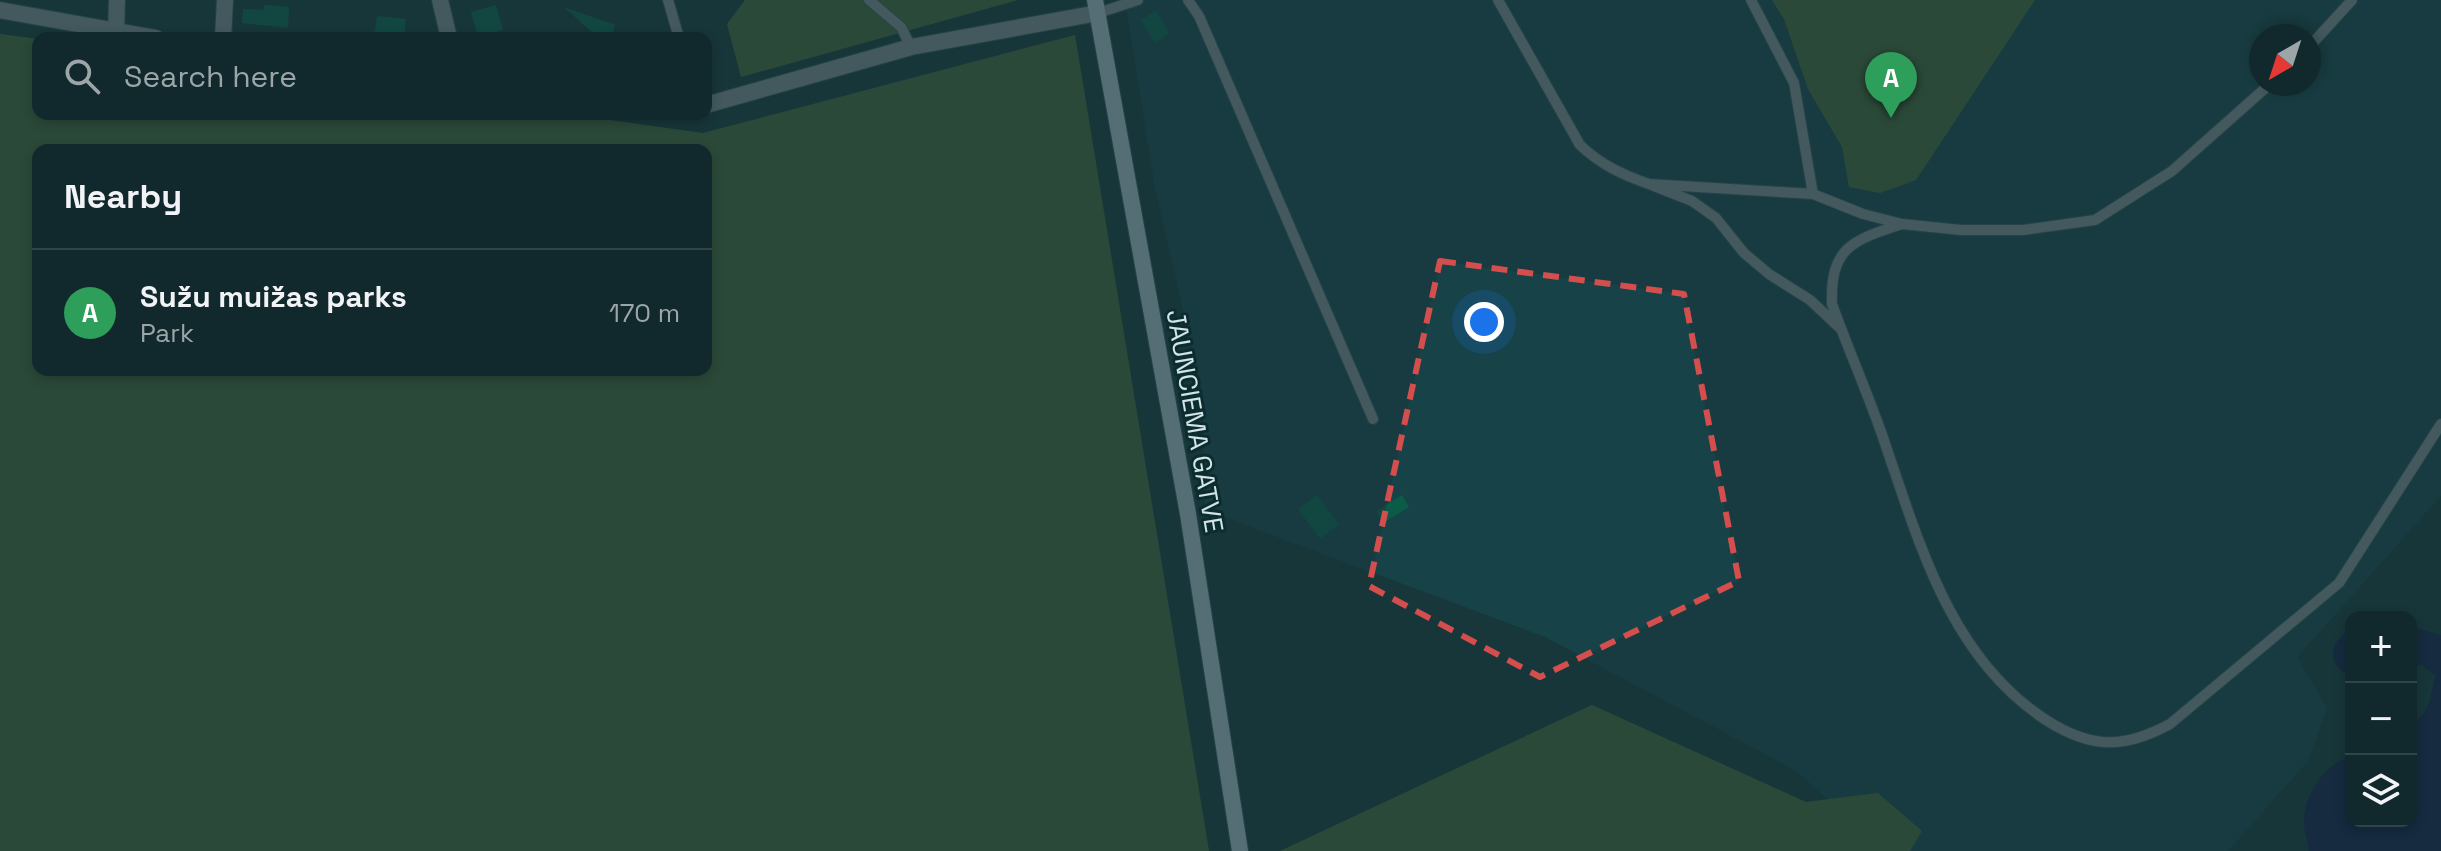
<!DOCTYPE html>
<html lang="en">
<head>
<meta charset="utf-8">
<style>
	body { margin:0; font-family:"Space Grotesk",sans-serif; background:#1a3134; color:#f1f3f6 }
	.controls { position:absolute; right:24px; bottom:24px; display:grid; overflow:hidden; border-radius:16px; box-shadow:0 4px 12px #0003 }
	.controls button { width:72px; height:72px; display:grid; place-items:center; padding:0; border:0; border-bottom:2px solid #304548; background:#11292c; color:#f1f3f6; font:40px sans-serif }
	.compass { position:absolute; left:2249px; top:24px; width:72px; height:72px; border-radius:50%; background:#11292c; box-shadow:0 4px 12px #0003; rotate:219deg }
	.you { position:absolute; left:1484px; top:322px; width:28px; height:28px; margin:-20px; border:6px solid #fff; border-radius:50%; background:#1a73e8; box-shadow:0 0 0 12px #1a73e833 }
	.badge { display:grid; place-items:center; width:52px; height:52px; border-radius:50%; background:#0b8043; color:#fff; font-size:26px; font-weight:700 }
	.pin { position:absolute; translate:-50% -66px; filter:drop-shadow(0 2px 4px #0008) }
	.pin::after { content:''; position:absolute; top:42px; width:28px; height:24px; background:inherit; clip-path:polygon(0 0,100% 0,50% 100%) }
	.list { margin:0; padding:0; list-style:none }
	h2 { display:flex; justify-content:space-between; align-items:center; height:104px; margin:0; padding:0 32px; font-size:34px }
	h2 small { font-size:26px; font-weight:400; color:#9ca6a9 }
	.list li { display:grid; grid-template-columns:52px 1fr auto; gap:24px; align-items:center; box-sizing:border-box; height:128px; padding:0 32px; border-top:2px solid #304548 }
	.list b { display:block; font-size:30px; white-space:nowrap }
	.list p { margin:0; font-size:26px; white-space:nowrap; color:#9ca6a9 }
	.list em { font-size:26px; font-style:normal; color:#9ca6a9 }
	.icon { flex:none; width:44px; height:44px; fill:none; stroke:currentColor; stroke-width:2; stroke-linecap:round; stroke-linejoin:round }
	.map { position:relative; flex:none; width:2441px; height:851px; overflow:hidden }
	.search { position:absolute; background:#11292c; box-shadow:0 4px 12px #0003; left:32px; top:32px; width:680px; height:88px; display:flex; align-items:center; gap:20px; box-sizing:border-box; padding:0 28px; border-radius:16px; color:#9ca6a9; font-size:30px }
	.panel { position:absolute; background:#11292c; box-shadow:0 4px 12px #0003; left:32px; top:144px; width:680px; height:232px; border-radius:16px }
	.map>svg:first-child { display:block }
</style>
</head>
<body>
<div class="map">
<svg width="2441" height="851" viewBox="0 0 2441 851">
	<rect width="100%" height="100%" fill="#17373b"/>
	<path fill="#174247" fill-rule="evenodd" d="M 1125,0 L 2441,0 L 2441,496 L 2297,657 L 2327,708 L 2308,761 L 2228,851 L 1848,851 L 1832,803 L 1795,770 L 1594,663 L 1545,637 L 1205,510 L 1203,397 L 1155,188 ZM 2261,36 L 2309,36 L 2309,84 L 2261,84 Z"/>
	<path fill="#446136" fill-rule="evenodd" d="M 745,0 L 1018,0 L 741,77 L 727,24 Z
		M 1772,0 L 2035,0 L 1916,180 L 1880,193 L 1849,187 L 1842,147 L 1808,89 L 1784,19 Z
		M 0,34 L 38,39 L 38,114 L 567,114 L 703,133 L 1075,35 L 1209,851 L 0,851 ZM 38,150 L 706,150 L 706,370 L 38,370 Z
		M 1592,705 L 1806,802 L 1878,793 L 1922,831 L 1910,851 L 1280,851 Z"/>
	<path fill="#151d47" d="M 2411,626 L 2441,635 L 2441,851 L 2309,851 C 2308,841 2303,829 2304,819 C 2305,793 2326,763 2351,756 L 2351,821 L 2411,821 L 2411,723 C 2430,715 2431,694 2435,676 L 2422,665 L 2411,666 Z
		M 2351,630 L 2351,676 C 2325,665 2328,642 2351,630 Z"/>
	<path fill="#0a5c47" d="M 264,5 L 289,7 L 288,28 L 242,23 L 243,9 L 263,10 Z
		M 496,5 L 503,30 L 478,37 L 471,12 Z
		M 564,7 L 615,25 L 611,38 L 594,34 Z
		M 1156,11 L 1170,33 L 1155,43 L 1141,20 Z
		M 377,16 L 406,19 L 404,38 L 374,38 Z
		M 1317,495 L 1339,524 L 1320,539 L 1298,509 Z
		M 1402,495 L 1409,507 L 1383,523 L 1376,511 Z"/>
	<g fill="none" stroke-linecap="round" stroke-linejoin="round">
		<g stroke="#355357" stroke-width="12">
			<path id="service" d="M 668,0 L 679,38
				M 869,0 L 901,27 L 911,47
				M 1188,0 L 1199,16 L 1373,419
				M 1498,0 L 1580,145 C 1601,165 1623,175 1649,184
				M 1751,0 L 1794,83 L 1813,194
				M 1098,13 L 1138,0
				M 2309,47 L 2352,0
				M 1902,224 L 1961,230 L 2023,230 L 2095,220 L 2172,171 L 2270,84
				M 1841,329 L 1810,300 L 1769,274 L 1744,253 L 1716,218 L 1692,201 L 1649,184 L 1813,194 L 1863,214 L 1902,224 C 1853,240 1830,247 1832,304 C 1847,346 1865,387 1880,429 C 1917,534 1946,655 2046,720 C 2091,749 2124,749 2170,724 L 2339,583 L 2441,424"/>
		</g>
		<g stroke="#355357" stroke-width="18">
			<path id="minor" d="M 440,0 L 449,38
				M 0,10 L 156,38
				M 116,32 L 117,0
				M 223,38 L 225,0
				M 706,105 L 911,47 L 1098,13"/>
		</g>
		<g stroke="#355357" stroke-width="18">
			<path id="secondary" d="M 1095,0 L 1188,514 L 1240,851"/>
		</g>
		<use href="#service" stroke="#78838b" stroke-width="10"/>
		<use href="#minor" stroke="#78838b" stroke-width="16"/>
		<use href="#secondary" stroke="#a0b1bd" stroke-width="16"/>
	</g>
	<path d="M0 0H2441V851H0ZM 1440,261 L 1684,294 L 1739,581 L 1540,677 L 1369,586 Z" fill="#17373b" fill-opacity=".55" fill-rule="evenodd"/>
	<path fill="none" stroke="#d54e4e" stroke-width="6" stroke-dasharray="16 10" stroke-linejoin="round" d="M 1440,261 L 1684,294 L 1739,581 L 1540,677 L 1369,586 Z"/>
	<g text-anchor="middle" dominant-baseline="central" stroke-width="6" stroke-linejoin="round" paint-order="stroke">
		<g font-size="26" fill="#d3e5e7" stroke="#0c2d30">
			<text transform="translate(1195 421) rotate(80)">JAUNCIEMA GATVE</text>
		</g>
	</g>
</svg>
<div class="controls">
<button>+</button>
<button>−</button>
<button><svg class="icon" aria-label="layers" viewBox="0 0 24 24"><path d="M12 4l9 5-9 5-9-5zM3 14l9 5 9-5"/></svg></button>
</div>
<svg class="compass" viewBox="-18 -18 36 36"><path d="M0-13l5 13h-10z" fill="#e53935"/><path d="M0 13l5-13h-10z" fill="#9ca6a9"/></svg>
<div class="you"></div>
<div class="pin badge" style="left:1891px;top:118px;background:#2e9e5b">A</div>
<div class="search"><svg class="icon" aria-label="search" viewBox="0 0 24 24"><circle cx="10" cy="10" r="6"/><path d="M15 15l6 6"/></svg>Search here</div>
<section class="panel">
<h2>Nearby<small></small></h2>
<ul class="list">
<li><span class="badge" style="background:#2e9e5b">A</span><div><b>Sužu muižas parks</b><p>Park</p></div><em>170 m</em></li>
</ul>
</section>
</div>
</body>
</html>
